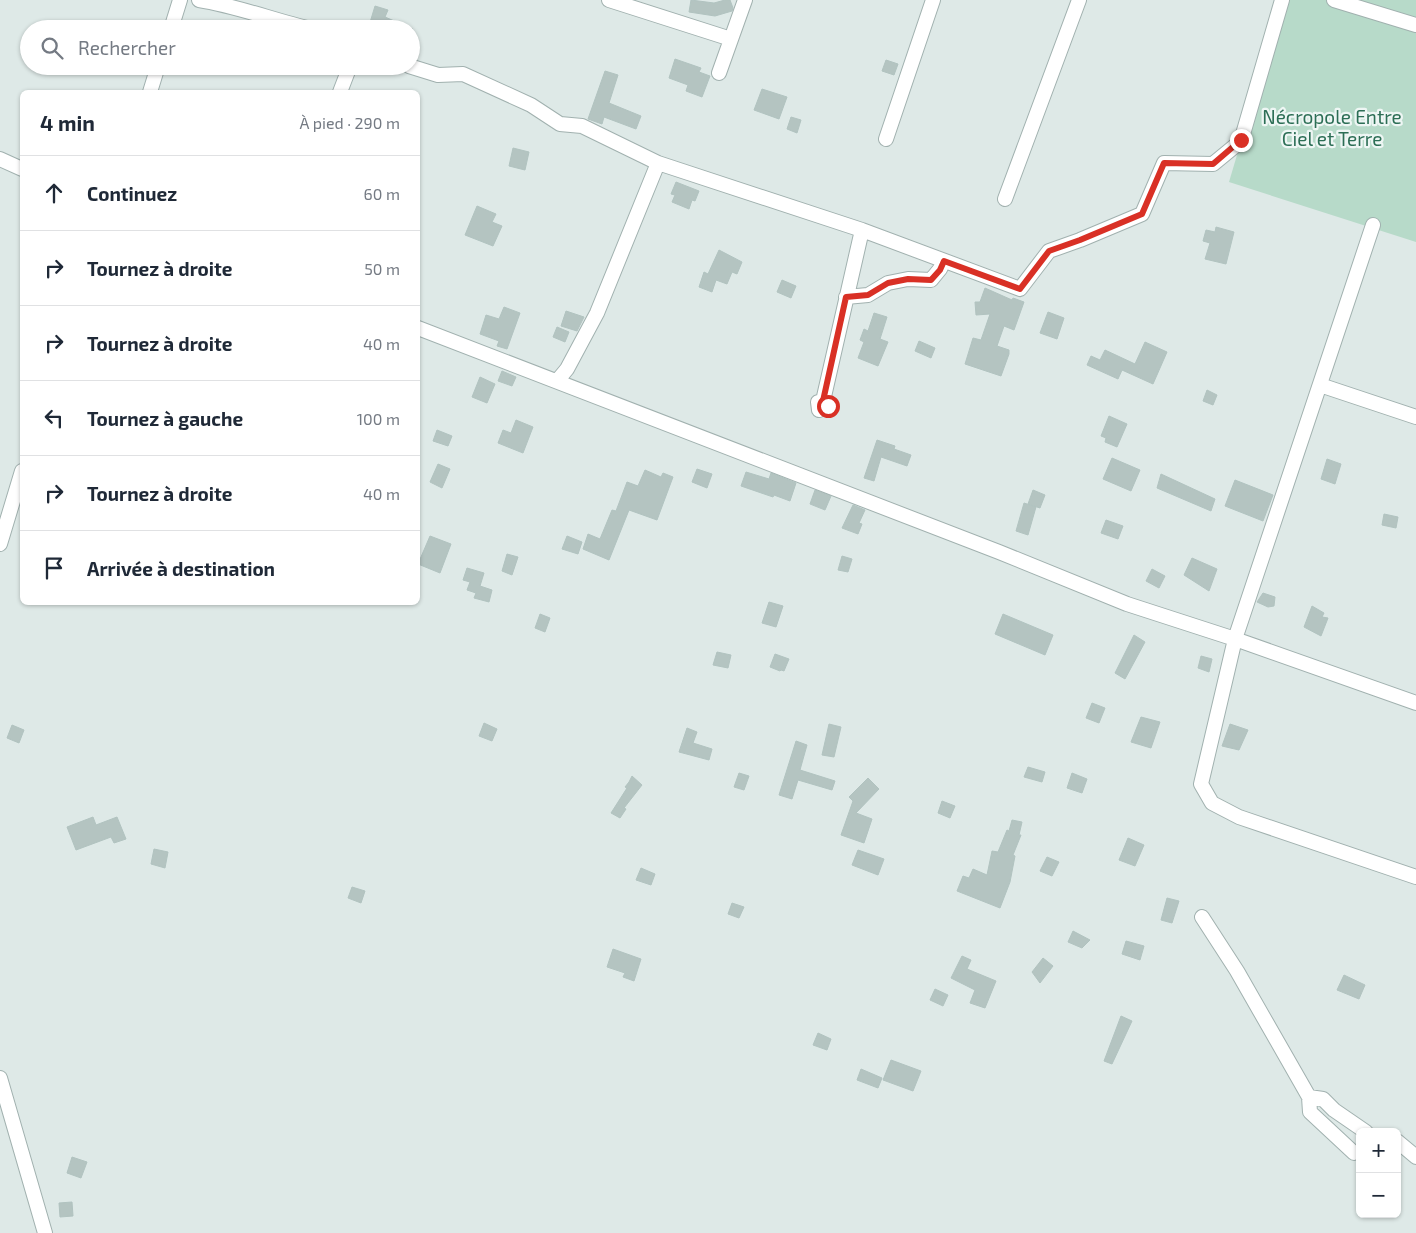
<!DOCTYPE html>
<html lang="fr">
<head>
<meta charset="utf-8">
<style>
	body { margin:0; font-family:"Exo 2",sans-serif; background:#f6f6f7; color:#1f2937 }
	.controls { position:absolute; right:15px; bottom:15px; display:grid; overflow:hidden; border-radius:8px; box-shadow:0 1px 4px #0004 }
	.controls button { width:45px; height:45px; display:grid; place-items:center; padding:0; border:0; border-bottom:1px solid #e0e1e3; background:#fff; color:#1f2937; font:25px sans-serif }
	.stop { position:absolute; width:15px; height:15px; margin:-11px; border:4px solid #d93025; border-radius:50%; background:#fff }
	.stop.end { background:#d93025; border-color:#fff; box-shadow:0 1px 5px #0008 }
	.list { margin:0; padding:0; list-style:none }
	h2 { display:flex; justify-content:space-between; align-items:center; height:65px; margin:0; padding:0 20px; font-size:21px }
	h2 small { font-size:16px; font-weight:400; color:#747a83 }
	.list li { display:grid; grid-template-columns:32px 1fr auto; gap:15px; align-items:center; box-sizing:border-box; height:75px; padding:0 20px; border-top:1px solid #e0e1e3 }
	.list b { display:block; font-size:19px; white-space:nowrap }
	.list em { font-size:16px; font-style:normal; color:#747a83 }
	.icon { flex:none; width:28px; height:28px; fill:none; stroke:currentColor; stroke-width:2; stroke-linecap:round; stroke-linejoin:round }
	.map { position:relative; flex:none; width:1416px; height:1233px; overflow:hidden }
	.search { position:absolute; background:#fff; box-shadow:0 1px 4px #0004; left:20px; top:20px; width:400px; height:55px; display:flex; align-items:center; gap:12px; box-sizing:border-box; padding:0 18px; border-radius:28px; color:#747a83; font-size:19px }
	.panel { position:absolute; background:#fff; box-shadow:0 1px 4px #0004; left:20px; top:90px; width:400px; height:515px; border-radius:8px }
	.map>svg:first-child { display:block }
</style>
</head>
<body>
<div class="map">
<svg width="1416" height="1233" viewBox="0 0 1416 1233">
	<rect width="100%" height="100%" fill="#dee9e7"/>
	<path fill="#b7dac9" d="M 1283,0 L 1416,0 L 1416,242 L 1229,182 Z"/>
	<path fill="#b4c4c1" stroke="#b1c3c0" d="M 691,0 L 714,3 L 725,0 L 730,0 L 733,8 L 732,11 L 715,16 L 689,12 Z
		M 375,6 L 388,10 L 385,17 L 413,29 L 368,29 Z
		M 675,59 L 701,68 L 699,72 L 710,76 L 702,97 L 686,91 L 688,85 L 669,78 Z
		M 886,60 L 898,64 L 894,75 L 882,71 Z
		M 605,71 L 618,75 L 609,103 L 641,116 L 636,129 L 604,117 L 602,124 L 588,119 Z
		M 762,89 L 787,97 L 779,119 L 754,110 Z
		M 791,117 L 801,120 L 797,133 L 787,129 Z
		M 513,148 L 529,152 L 525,170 L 509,166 Z
		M 676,182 L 699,191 L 695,201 L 692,200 L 689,209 L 672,202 L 675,195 L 671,194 Z
		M 477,206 L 496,214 L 492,222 L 502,226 L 493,246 L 465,235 Z
		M 1216,227 L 1234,232 L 1226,264 L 1205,259 L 1210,243 L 1203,241 L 1206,230 L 1215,232 Z
		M 719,250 L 742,262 L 737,274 L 732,272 L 727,284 L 716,280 L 712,292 L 699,287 L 704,272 L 708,274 Z
		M 782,280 L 796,286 L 791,298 L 777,292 Z
		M 985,288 L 1012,300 L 1013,298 L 1024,302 L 1014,330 L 1004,326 L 997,346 L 1009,350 L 1009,354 L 1001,376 L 965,364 L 973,338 L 981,340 L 990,314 L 976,315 L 975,302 L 980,302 Z
		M 504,307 L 520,313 L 507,349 L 497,346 L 499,341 L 480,334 L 486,315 L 499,319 Z
		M 566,311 L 584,317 L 577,331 L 561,326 Z
		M 1048,312 L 1064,318 L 1057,339 L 1040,333 Z
		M 874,313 L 887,317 L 880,339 L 888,342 L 878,366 L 858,358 L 864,342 L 860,340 L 864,329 L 868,331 Z
		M 557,327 L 569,332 L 565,342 L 553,337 Z
		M 919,341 L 935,348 L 931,358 L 915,351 Z
		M 1145,342 L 1167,352 L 1153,384 L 1122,370 L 1118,379 L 1087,365 L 1091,356 L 1100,360 L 1105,350 L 1135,364 Z
		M 502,371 L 516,377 L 512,386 L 498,381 Z
		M 480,377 L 495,384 L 487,403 L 472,397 Z
		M 1207,390 L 1217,395 L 1213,405 L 1203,401 Z
		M 1109,416 L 1127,424 L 1117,447 L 1105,442 L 1106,438 L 1101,436 Z
		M 516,420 L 533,427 L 523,453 L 498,443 L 503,430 L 511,433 Z
		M 437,430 L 452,436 L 448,446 L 433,441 Z
		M 877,440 L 895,446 L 894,449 L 911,455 L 907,466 L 881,457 L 874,481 L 864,478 Z
		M 1112,458 L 1140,470 L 1131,491 L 1103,479 Z
		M 1327,459 L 1341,464 L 1335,484 L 1321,479 Z
		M 438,464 L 450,469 L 442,488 L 430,482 Z
		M 697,469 L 712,474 L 707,488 L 692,482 Z
		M 645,470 L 661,477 L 663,473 L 673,477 L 657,520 L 629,510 L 609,560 L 583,549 L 588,534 L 600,539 L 612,510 L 616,511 L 627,482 L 638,486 Z
		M 746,472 L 769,479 L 771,473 L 796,483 L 790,501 L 774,495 L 773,497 L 741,486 Z
		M 1161,474 L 1215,499 L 1211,511 L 1157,488 Z
		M 1235,480 L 1273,495 L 1263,521 L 1225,506 Z
		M 815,490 L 831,496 L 825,510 L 810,504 Z
		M 1033,490 L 1045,495 L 1040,508 L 1028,504 Z
		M 1024,503 L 1036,507 L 1028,535 L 1016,531 Z
		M 853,505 L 865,510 L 859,523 L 862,524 L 858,534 L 842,528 Z
		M 1384,514 L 1398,517 L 1396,528 L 1382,525 Z
		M 1106,520 L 1123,526 L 1118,539 L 1101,533 Z
		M 430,536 L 451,544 L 440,573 L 418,564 Z
		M 567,536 L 582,542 L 578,554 L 562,549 Z
		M 507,554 L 518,557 L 512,575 L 502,571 Z
		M 842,556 L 852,559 L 848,572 L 838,570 Z
		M 1192,558 L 1217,569 L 1209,591 L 1184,575 Z
		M 467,568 L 484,573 L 480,586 L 492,590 L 489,602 L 474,598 L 476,593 L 467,590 L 470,582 L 463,580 Z
		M 1152,569 L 1165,576 L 1159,588 L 1146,581 Z
		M 1263,593 L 1275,597 L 1274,606 L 1268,607 L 1257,602 Z
		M 769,602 L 783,606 L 776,627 L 762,623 Z
		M 1312,606 L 1324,613 L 1322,617 L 1328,618 L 1321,636 L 1304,627 Z
		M 540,614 L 550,618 L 545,632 L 535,628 Z
		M 1003,614 L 1053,635 L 1045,655 L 995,634 Z
		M 1134,635 L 1145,642 L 1125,679 L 1115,673 Z
		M 717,652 L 731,655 L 728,668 L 713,665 Z
		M 775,654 L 789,659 L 784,671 L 781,670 L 780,671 L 770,667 Z
		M 1201,656 L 1212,659 L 1209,672 L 1198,668 Z
		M 1092,703 L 1105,708 L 1099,723 L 1086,718 Z
		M 1141,717 L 1160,722 L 1151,748 L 1131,742 Z
		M 484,723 L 497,729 L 492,741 L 479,736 Z
		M 829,724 L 841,727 L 834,757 L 822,755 Z
		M 1230,724 L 1248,730 L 1239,750 L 1222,746 Z
		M 12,725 L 24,730 L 19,743 L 7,738 Z
		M 687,728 L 697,732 L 693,743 L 712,749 L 709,760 L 679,752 Z
		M 796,741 L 807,745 L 800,770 L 835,781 L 832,790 L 798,780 L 792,799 L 779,795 Z
		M 1028,767 L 1045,772 L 1042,782 L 1024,777 Z
		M 739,773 L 749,776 L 744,790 L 734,787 Z
		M 1072,773 L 1087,779 L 1082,793 L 1067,788 Z
		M 632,776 L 642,785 L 624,808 L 626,809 L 620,818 L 611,813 L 627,788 L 625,787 L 629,782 Z
		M 868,778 L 879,789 L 856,813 L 872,819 L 864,843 L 841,835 L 853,801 L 849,797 Z
		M 942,801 L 955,806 L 950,818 L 938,813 Z
		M 93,817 L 96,825 L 117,817 L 126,839 L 114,843 L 111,837 L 76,850 L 67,827 Z
		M 1012,820 L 1022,822 L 1019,835 L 1021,835 L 1013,855 L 1015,856 L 1010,882 L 1000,908 L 957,891 L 963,876 L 969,878 L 973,869 L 987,875 L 992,851 L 998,852 L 1007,830 L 1009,831 Z
		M 1128,838 L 1144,845 L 1135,866 L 1119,860 Z
		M 154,849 L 168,852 L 165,868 L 151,864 Z
		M 858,850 L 884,859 L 878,875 L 852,865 Z
		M 1047,857 L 1059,862 L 1052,876 L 1040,871 Z
		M 641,868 L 655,874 L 651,885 L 636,880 Z
		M 352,887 L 365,891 L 361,903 L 348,898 Z
		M 1167,898 L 1179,901 L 1172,923 L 1161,920 Z
		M 732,903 L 744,907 L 739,918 L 728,914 Z
		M 1073,931 L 1090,940 L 1082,948 L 1068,942 Z
		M 1126,941 L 1144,946 L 1140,960 L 1122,954 Z
		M 613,949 L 641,959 L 634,981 L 623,977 L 625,973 L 607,967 Z
		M 962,956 L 971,960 L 967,969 L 996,981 L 985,1008 L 970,1003 L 975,990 L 951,978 Z
		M 1043,958 L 1053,966 L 1040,983 L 1032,972 Z
		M 1344,975 L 1365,985 L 1359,999 L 1337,990 Z
		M 935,989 L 948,995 L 943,1006 L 930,1000 Z
		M 1121,1016 L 1132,1021 L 1112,1064 L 1104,1061 Z
		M 818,1033 L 831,1039 L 827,1050 L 813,1045 Z
		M 891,1060 L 921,1071 L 913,1091 L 883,1080 Z
		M 861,1069 L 882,1078 L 878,1088 L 857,1080 Z
		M 72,1157 L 87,1162 L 81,1178 L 67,1173 Z
		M 72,1202 L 73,1216 L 60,1217 L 59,1203 Z"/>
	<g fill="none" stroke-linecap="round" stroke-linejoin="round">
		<g stroke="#a1b1af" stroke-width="16">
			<path id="minor" d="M 199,0 C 237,6 273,20 311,29
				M 609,0 L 731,39
				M 1334,0 L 1416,25
				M 171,29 L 180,0
				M 409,66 L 438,75 L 463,74 L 531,105 L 560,124 L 582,126 L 658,163 L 862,230 L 1020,289 L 1049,251 L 1080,240 L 1142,214 L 1164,163 L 1213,164 L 1241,141 L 1282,0
				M 719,73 L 745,0
				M 150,92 L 158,66
				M 340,92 L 350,66
				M 886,139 L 933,0
				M 0,159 L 22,169
				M 1005,199 L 1079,0
				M 1373,225 L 1235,639 L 1201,784 L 1212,803 L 1239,817 L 1416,877
				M 846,297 L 868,295 L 888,283 L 908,279 L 931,280 L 940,269 L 944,261
				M 418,328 L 999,552 L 1127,604 L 1235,639 L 1416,703
				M 557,381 L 567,369 L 597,313 L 658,163
				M 1320,385 L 1416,417
				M 823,401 L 828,406 L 819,410 L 818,402 L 823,401 L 862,230
				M 0,544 L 22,471
				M 1202,917 L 1237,971 L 1309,1097 L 1310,1112 L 1354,1153
				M 0,1078 L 45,1233
				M 1309,1097 L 1323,1099 L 1334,1110 L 1366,1132
				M 1397,1141 L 1416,1157"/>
		</g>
		<use href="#minor" stroke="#fff" stroke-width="14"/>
	</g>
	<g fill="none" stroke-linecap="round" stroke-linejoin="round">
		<path stroke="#d93025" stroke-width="6" d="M 828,406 L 823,401 L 846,297 L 868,295 L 888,283 L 908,279 L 931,280 L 940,270 L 944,261 L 1020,289 L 1049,251 L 1080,240 L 1142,214 L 1164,163 L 1213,164 L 1241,140"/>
	</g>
	<g text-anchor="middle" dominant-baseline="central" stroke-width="4.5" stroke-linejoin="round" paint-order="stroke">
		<g font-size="19" fill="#2c6e55" stroke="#eef6f4">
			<text x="1332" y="116">Nécropole Entre<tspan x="1332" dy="22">Ciel et Terre</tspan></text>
		</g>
	</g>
</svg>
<div class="controls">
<button>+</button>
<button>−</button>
</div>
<div class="stop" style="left:828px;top:406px"></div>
<div class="stop end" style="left:1241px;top:140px"></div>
<div class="search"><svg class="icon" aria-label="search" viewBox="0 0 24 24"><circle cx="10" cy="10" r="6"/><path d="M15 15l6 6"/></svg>Rechercher</div>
<section class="panel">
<h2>4 min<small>À pied · 290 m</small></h2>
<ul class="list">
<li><svg class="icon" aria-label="ahead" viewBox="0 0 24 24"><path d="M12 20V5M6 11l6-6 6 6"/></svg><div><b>Continuez</b></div><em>60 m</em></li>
<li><svg class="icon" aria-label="right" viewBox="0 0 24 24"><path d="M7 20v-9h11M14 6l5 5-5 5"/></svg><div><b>Tournez à droite</b></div><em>50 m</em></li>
<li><svg class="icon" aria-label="right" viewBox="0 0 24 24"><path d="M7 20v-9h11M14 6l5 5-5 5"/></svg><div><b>Tournez à droite</b></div><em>40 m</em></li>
<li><svg class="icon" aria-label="left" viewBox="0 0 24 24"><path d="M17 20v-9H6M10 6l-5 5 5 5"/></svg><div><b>Tournez à gauche</b></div><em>100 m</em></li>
<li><svg class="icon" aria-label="right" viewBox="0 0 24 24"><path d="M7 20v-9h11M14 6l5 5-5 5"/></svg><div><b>Tournez à droite</b></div><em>40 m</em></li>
<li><svg class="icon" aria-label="arrive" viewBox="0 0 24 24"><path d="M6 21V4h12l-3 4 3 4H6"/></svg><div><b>Arrivée à destination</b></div></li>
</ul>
</section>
</div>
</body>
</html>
